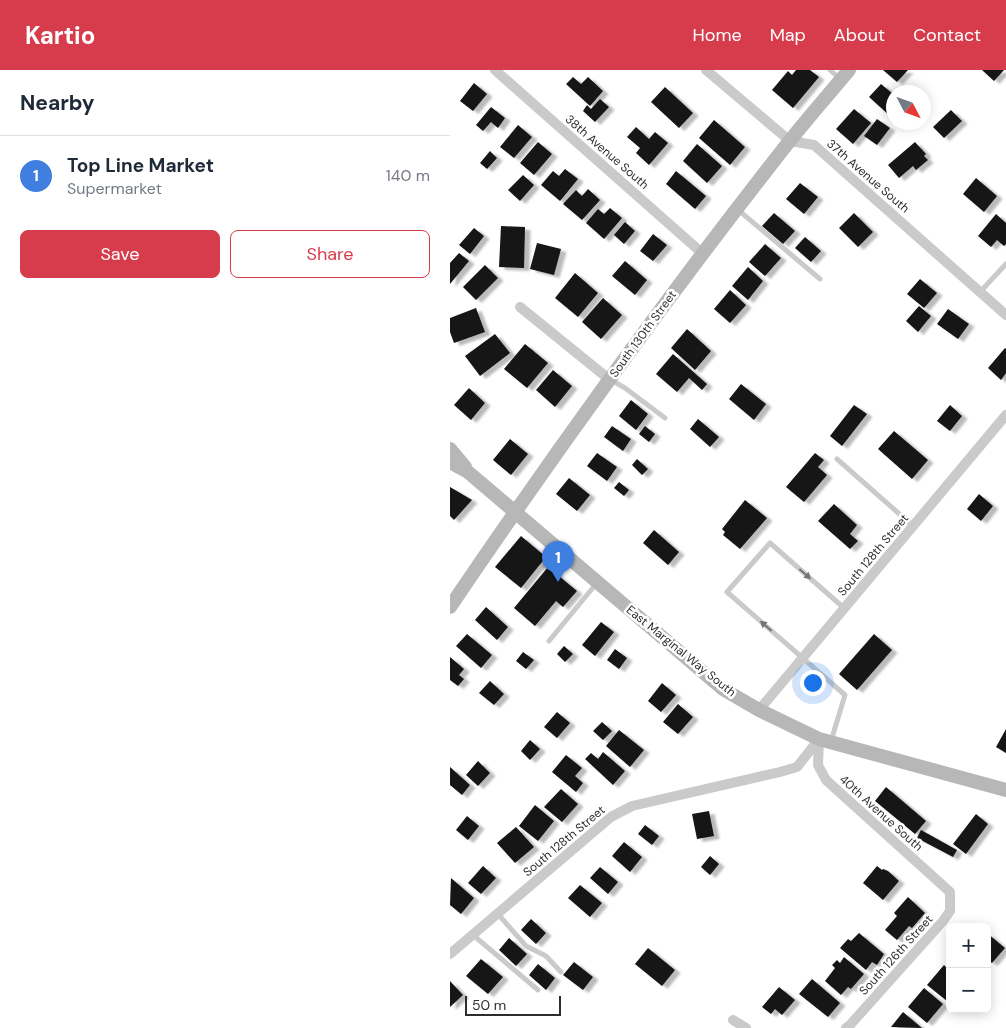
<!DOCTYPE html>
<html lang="en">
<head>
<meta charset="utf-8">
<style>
	body { margin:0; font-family:"DM Sans",sans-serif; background:#f6f6f7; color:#1f2937 }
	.controls { position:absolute; right:15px; bottom:15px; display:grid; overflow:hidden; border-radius:8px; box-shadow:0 2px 12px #0003 }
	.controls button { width:45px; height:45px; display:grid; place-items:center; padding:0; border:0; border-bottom:1px solid #e0e1e3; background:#fff; color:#1f2937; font:25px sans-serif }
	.compass { position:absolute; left:436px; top:15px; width:45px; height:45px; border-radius:50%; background:#fff; box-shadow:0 2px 12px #0003; rotate:131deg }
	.scale { position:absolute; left:15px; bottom:12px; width:96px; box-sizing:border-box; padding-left:5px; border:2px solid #2d2d2d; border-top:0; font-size:14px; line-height:18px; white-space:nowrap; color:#2d2d2d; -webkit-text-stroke:4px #fff; paint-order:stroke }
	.you { position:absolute; left:362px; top:612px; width:18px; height:18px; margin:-12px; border:4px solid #fff; border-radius:50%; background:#1a73e8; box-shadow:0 0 0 8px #1a73e833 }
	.badge { display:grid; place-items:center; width:32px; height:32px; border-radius:50%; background:#d73c4d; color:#fff; font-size:16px; font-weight:700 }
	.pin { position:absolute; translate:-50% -41px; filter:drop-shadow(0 1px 2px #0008) }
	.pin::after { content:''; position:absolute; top:26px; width:18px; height:15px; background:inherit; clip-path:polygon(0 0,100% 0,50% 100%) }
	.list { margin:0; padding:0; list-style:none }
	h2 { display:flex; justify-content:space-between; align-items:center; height:65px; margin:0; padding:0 20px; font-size:21px }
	h2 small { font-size:16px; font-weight:400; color:#747a83 }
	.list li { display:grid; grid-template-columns:32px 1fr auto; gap:15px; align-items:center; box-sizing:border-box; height:80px; padding:0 20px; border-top:1px solid #e0e1e3 }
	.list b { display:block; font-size:19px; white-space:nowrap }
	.list p { margin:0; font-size:16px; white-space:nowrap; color:#747a83 }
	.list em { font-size:16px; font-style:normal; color:#747a83 }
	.actions { display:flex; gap:10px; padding:15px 20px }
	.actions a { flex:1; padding:11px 0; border:1px solid #d73c4d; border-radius:8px; text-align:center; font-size:18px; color:#d73c4d }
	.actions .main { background:#d73c4d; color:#fff }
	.map { position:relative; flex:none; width:556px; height:958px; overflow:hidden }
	header { display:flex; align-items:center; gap:30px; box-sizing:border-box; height:70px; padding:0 25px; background:#d73c4d; color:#fff }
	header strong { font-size:24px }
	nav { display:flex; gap:28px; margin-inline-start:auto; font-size:18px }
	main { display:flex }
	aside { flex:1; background:#fff }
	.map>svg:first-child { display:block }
</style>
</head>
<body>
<header>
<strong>Kartio</strong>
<nav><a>Home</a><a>Map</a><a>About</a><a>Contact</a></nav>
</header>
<main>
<aside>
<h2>Nearby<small></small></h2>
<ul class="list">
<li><span class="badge" style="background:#3f7fe0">1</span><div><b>Top Line Market</b><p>Supermarket</p></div><em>140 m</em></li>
</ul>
<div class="actions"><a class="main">Save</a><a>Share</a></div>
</aside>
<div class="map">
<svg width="556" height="958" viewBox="0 0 556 958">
	<defs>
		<filter id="shadow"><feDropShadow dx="5.5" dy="3" stdDeviation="1" flood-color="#0004"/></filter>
	</defs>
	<rect width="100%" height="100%" fill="#fff"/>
	<path fill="#141414" filter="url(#shadow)" d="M 346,0 L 360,0 L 369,7 L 343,38 L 322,20 L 338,1 L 342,5 Z
		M 433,0 L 458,0 L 447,12 Z
		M 532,0 L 554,0 L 544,11 Z
		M 123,7 L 131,14 L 138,7 L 153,21 L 140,36 L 116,14 Z
		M 24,13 L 37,24 L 23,41 L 10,31 Z
		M 431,14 L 443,24 L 443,42 L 440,46 L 419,27 Z
		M 215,17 L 243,43 L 229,58 L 201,32 Z
		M 150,29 L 159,37 L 145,52 L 133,41 L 137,35 L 141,39 Z
		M 41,37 L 55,48 L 48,58 L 41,52 L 33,61 L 26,55 Z
		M 404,39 L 421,53 L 403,74 L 386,59 Z
		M 501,40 L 512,51 L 494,68 L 483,57 Z
		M 427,49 L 440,58 L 427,75 L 414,66 Z
		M 264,50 L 295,77 L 280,95 L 249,68 Z
		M 68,55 L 82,67 L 64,88 L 50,77 Z
		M 186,57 L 199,69 L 205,62 L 218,73 L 199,95 L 186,83 L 190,78 L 177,67 Z
		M 88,72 L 102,84 L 84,105 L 70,93 Z
		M 465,72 L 476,84 L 474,86 L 478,90 L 466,100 L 463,96 L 449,108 L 438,95 Z
		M 247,74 L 272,96 L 257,113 L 233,91 Z
		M 40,81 L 47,88 L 37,99 L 30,93 Z
		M 115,99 L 128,109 L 110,131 L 91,115 L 103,101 L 109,106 Z
		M 226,101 L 256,126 L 245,139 L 216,114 Z
		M 73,105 L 84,115 L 70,131 L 58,120 Z
		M 526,108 L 547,126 L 534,142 L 513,124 Z
		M 350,113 L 368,127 L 354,144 L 336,129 Z
		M 138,119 L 150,130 L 132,150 L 113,134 L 126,120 L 132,126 Z
		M 160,138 L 172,148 L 154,169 L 136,153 L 148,139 L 154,144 Z
		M 324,143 L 345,161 L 333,174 L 312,156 Z
		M 404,143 L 423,162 L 408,177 L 389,158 Z
		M 546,144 L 556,153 L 556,174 L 554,176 L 547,170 L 541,177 L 528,166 Z
		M 175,152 L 185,161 L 174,174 L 164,165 Z
		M 51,156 L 75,157 L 74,198 L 49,197 Z
		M 24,158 L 34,166 L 20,184 L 9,175 Z
		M 203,164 L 217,175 L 203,191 L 190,181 Z
		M 355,167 L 371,181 L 361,192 L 345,178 Z
		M 87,173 L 111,179 L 104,205 L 80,199 Z
		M 315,174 L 331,188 L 315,206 L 299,192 Z
		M 9,183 L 19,191 L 0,214 L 0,193 Z
		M 175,191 L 197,210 L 185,225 L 162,206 Z
		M 35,195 L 48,208 L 26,230 L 13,217 Z
		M 298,197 L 313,211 L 298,230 L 282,216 Z
		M 125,203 L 148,223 L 128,247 L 105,228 Z
		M 470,209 L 487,223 L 474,238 L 457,224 Z
		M 280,220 L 296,235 L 280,253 L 264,239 Z
		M 153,228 L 172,245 L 151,269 L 132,252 Z
		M 469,236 L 481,246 L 468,262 L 456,251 Z
		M 26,238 L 35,262 L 4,273 L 0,262 L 0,248 Z
		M 498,239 L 519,254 L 508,269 L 487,254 Z
		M 237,259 L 261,281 L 245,300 L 221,278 Z
		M 45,264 L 60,283 L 30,306 L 15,286 Z
		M 75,274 L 98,293 L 77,318 L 54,299 Z
		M 555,278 L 556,279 L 556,303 L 551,310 L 538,298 Z
		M 223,284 L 257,314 L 252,320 L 239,308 L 227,322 L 206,304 Z
		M 103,300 L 122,316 L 105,337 L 86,320 Z
		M 291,314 L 316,334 L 304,350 L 279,329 Z
		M 19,318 L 35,333 L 21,350 L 4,335 Z
		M 181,330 L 198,344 L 186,360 L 169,346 Z
		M 404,335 L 417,344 L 392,376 L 380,366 Z
		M 500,335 L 512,346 L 500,361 L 487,351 Z
		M 248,349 L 269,367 L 260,377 L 240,359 Z
		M 162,356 L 181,369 L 173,381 L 154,367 Z
		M 195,356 L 205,364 L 199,372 L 189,364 Z
		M 444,361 L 478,390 L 462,409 L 428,379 Z
		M 60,369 L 78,384 L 61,405 L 43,390 Z
		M 147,383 L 167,397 L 157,411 L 137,396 Z
		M 365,383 L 374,390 L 368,397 L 377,405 L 354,432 L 336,417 Z
		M 187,389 L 198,399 L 192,405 L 182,395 Z
		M 119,408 L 140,425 L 127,441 L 106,424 Z
		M 169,412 L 179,420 L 174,426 L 164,418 Z
		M 0,417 L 22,430 L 4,450 L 0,446 Z
		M 529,424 L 543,436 L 531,451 L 517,439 Z
		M 295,430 L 317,448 L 290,479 L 273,465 L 275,462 L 272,459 Z
		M 384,434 L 407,455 L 400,464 L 408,471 L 400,479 L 368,451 Z
		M 204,460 L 229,482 L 218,495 L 193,473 Z
		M 71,466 L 96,487 L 71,518 L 45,497 Z
		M 98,497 L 127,521 L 113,537 L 106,531 L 85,556 L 64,538 Z
		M 36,537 L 58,557 L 47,570 L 25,550 Z
		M 151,552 L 164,562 L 145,586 L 132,575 Z
		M 17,564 L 42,585 L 31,598 L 6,576 Z
		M 424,564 L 442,580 L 407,620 L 389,604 Z
		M 114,576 L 123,584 L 115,592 L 107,584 Z
		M 165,579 L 177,588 L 169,599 L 157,590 Z
		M 73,582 L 84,590 L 76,599 L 66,591 Z
		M 0,587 L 14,599 L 9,605 L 14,609 L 8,616 L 0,610 Z
		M 40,611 L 54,624 L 44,635 L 29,623 Z
		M 212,613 L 226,625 L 211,642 L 198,631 Z
		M 228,634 L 243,647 L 228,664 L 213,652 Z
		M 107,642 L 120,653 L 107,668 L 94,657 Z
		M 152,652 L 162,661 L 153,670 L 143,661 Z
		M 556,659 L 556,683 L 546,677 Z
		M 169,660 L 194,680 L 180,697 L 156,676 Z
		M 80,670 L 90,679 L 80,690 L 71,681 Z
		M 153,682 L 175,701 L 163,715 L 135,689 L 141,683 L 148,689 Z
		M 116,685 L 132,698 L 125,706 L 133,713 L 126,722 L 102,702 Z
		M 28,691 L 40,703 L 28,716 L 16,705 Z
		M 0,697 L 20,715 L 12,725 L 0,715 Z
		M 436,717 L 476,751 L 465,764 L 425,731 Z
		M 111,719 L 128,734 L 112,752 L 94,737 Z
		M 85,735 L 104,751 L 88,771 L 69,756 Z
		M 259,741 L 264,766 L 247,769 L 242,744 Z
		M 526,744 L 538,754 L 516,784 L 503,774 Z
		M 17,746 L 29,756 L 18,770 L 6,760 Z
		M 195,755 L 209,766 L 202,775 L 188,764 Z
		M 66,757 L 84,777 L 65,793 L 47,773 Z
		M 471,760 L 507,780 L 503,787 L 467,768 Z
		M 174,772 L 192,787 L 180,802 L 162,786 Z
		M 260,786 L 269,794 L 260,805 L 251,797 Z
		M 33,796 L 46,808 L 31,824 L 18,813 Z
		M 427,796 L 432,800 L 433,799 L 438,801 L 449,811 L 433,830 L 413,813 Z
		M 150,797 L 168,812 L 158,824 L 140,808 Z
		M 1,808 L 24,828 L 11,844 L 0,835 Z
		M 130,815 L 152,833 L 140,847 L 118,828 Z
		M 458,827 L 475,843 L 462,858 L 459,856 L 447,870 L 435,860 L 447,846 L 444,843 Z
		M 81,849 L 96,863 L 86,874 L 71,860 Z
		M 409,863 L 434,884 L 427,895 L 422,892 L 416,900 L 390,878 L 398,869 L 401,871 Z
		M 537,863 L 555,878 L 542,893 L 537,889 Z
		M 59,868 L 77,884 L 66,896 L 49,880 Z
		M 198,878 L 225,900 L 212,916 L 185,894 Z
		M 394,887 L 414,904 L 401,919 L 398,917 L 391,925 L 375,911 L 385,898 L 382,895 L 387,890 L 390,893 Z
		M 31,889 L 53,907 L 38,924 L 16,906 Z
		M 124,892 L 143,907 L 133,920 L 113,905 Z
		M 88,894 L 105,908 L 96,920 L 79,905 Z
		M 494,895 L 500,901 L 500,927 L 497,931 L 477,915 Z
		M 362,909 L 390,933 L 378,947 L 349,924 Z
		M 0,911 L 13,925 L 0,937 Z
		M 329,917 L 345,930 L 332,945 L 325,939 L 321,944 L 312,937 Z
		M 474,918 L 493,934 L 477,953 L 458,937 Z
		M 453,942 L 472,958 L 441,957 Z"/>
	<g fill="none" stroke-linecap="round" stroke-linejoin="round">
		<path stroke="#cacaca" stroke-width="5" d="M 380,0 L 390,9
			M 287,139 L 370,209
			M 530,222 L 556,194
			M 161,310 L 175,318 L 215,348
			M 387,389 L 463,456
			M 99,571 L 146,514
			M 381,671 L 395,625 L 277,522 L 320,473 L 394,538
			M 48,844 L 76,876 L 96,886 L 111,902
			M 23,865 L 88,920"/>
		<path stroke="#cacaca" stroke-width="10" d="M 45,0 L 252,183
			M 256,0 L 340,71 L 364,75 L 556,245
			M 70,237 L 160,310
			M 309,640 L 556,345
			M 369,669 L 368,695 L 376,710 L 500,822 L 500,841 L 493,851 L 400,955 L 396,958
			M 0,884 L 161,747 L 182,736 L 330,702 L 347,697 L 369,669
			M 283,950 L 296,958"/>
		<path stroke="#b7b7b7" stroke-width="14" d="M 0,379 L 15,397
			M 0,392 L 18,402 L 273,619 L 309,640 L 369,669 L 556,720
			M 0,537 C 107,379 220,223 338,73 C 358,48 379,24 399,0"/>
	</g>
	<defs><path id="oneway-solid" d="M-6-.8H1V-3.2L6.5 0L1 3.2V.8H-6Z" transform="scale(1.25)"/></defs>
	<g fill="#747474">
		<use href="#oneway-solid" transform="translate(355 504) rotate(41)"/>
		<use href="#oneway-solid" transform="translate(316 556) rotate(-139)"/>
	</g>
	<g text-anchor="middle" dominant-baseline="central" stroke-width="5" stroke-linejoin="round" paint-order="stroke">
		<g font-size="12" fill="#2d2d2d" stroke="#fff">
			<text transform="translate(157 82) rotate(41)">38th Avenue South</text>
			<text transform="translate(418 106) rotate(41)">37th Avenue South</text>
			<text transform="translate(193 264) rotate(-54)">South 130th Street</text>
			<text transform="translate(423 485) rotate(-50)">South 128th Street</text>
			<text transform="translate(231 581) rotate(39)">East Marginal Way South</text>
			<text transform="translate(431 743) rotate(42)">40th Avenue South</text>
			<text transform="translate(114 771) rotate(-40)">South 128th Street</text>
			<text transform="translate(446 885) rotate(-48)">South 126th Street</text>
		</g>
	</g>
</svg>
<div class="controls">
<button>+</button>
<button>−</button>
</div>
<svg class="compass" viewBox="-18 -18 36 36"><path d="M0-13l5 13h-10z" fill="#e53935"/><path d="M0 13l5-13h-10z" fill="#747a83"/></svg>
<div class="scale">50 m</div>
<div class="you"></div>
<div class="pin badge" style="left:108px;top:512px;background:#3f7fe0">1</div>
</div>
</main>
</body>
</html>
